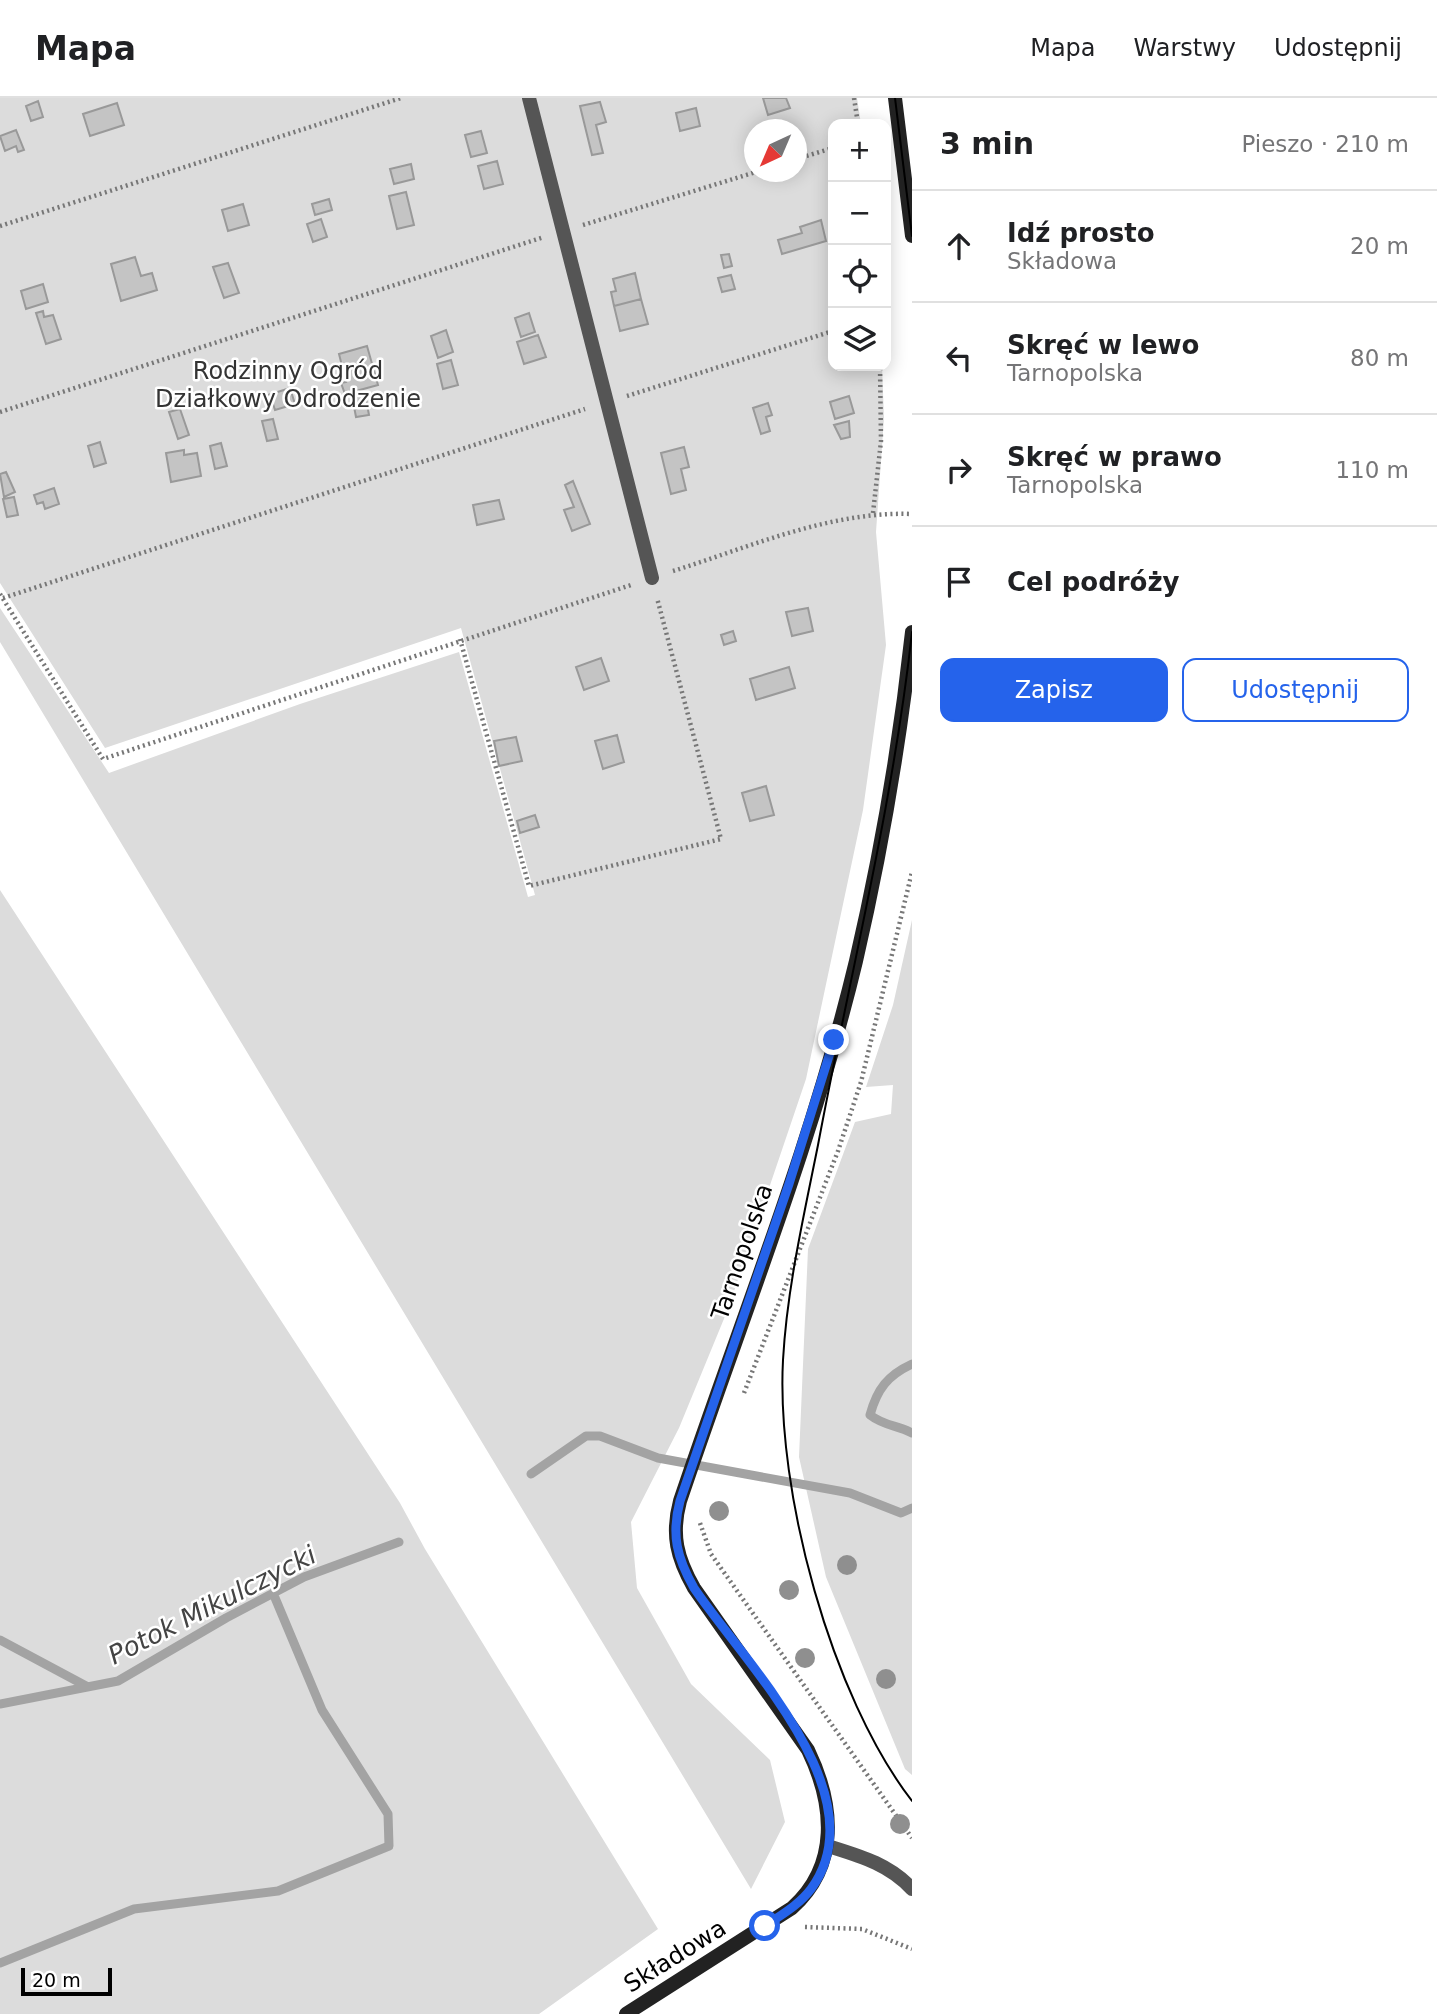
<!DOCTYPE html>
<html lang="pl">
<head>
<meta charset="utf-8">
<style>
	body { margin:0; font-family:"DejaVu Sans",sans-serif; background:#f6f6f6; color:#202124 }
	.controls { position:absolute; right:21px; top:21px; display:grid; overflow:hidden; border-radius:14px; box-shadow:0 4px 18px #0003 }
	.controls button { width:63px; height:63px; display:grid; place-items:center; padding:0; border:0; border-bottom:2px solid #e0e0e0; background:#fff; color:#202124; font:35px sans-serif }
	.compass { position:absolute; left:744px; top:21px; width:63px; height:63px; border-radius:50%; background:#fff; box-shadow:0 4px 18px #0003; rotate:224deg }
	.scale { position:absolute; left:21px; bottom:18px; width:91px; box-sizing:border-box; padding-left:7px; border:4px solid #000; border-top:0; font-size:19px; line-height:24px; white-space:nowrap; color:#000; -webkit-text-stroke:5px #fff; paint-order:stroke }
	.stop { position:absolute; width:21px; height:21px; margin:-16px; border:5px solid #2563eb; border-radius:50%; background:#fff }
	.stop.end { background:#2563eb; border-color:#fff; box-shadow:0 2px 7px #0008 }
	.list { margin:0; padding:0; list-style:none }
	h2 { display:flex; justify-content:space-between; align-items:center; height:91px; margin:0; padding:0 28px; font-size:30px }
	h2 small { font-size:23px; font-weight:400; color:#757577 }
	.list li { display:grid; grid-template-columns:46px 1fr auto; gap:21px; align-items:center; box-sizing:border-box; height:112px; padding:0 28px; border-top:2px solid #e0e0e0 }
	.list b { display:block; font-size:26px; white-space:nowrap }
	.list p { margin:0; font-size:23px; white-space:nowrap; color:#757577 }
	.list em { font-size:23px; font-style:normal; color:#757577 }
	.actions { display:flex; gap:14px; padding:21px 28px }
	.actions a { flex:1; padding:16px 0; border:2px solid #2563eb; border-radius:14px; text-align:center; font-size:24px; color:#2563eb }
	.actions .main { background:#2563eb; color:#fff }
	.icon { flex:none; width:38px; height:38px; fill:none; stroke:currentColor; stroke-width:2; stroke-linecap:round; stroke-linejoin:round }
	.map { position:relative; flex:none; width:912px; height:1916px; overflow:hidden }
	header { display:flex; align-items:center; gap:42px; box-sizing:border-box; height:98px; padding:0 35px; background:#fff; border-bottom:2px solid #e0e0e0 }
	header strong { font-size:33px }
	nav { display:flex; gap:38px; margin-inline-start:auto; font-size:24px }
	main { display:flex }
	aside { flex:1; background:#fff }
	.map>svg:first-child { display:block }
</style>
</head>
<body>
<header>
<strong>Mapa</strong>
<nav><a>Mapa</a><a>Warstwy</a><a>Udostępnij</a></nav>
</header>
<main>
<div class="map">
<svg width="912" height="1916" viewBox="0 0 912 1916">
	<rect width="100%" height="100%" fill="#fff"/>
	<path fill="#dcdcdc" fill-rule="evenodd" d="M 0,0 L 857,0 L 861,26 L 833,26 L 833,268 L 882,268 L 884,320 L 876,434 L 886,547 L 863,712 L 825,891 L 806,981 L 728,1211 L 679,1330 L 631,1424 L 637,1490 L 691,1586 L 770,1662 L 785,1724 L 751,1791 L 0,544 L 0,510 L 109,675 L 300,606 L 459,554 L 528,799 L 535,797 L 461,530 L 105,650 L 0,485 ZM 754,32 L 796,32 L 796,74 L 754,74 Z
		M 0,792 L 400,1405 L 425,1451 L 658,1831 L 539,1916 L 0,1916 Z
		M 912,822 L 912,1677 L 905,1671 L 826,1479 L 799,1359 L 808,1151 L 855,1024 L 891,1016 L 893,987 L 866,989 L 893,907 Z"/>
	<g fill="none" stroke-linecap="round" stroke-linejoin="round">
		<path stroke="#a3a3a3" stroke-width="9" d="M 912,1266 C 888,1277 877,1291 870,1317 C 884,1328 897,1327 912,1335
			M 531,1376 L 586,1338 L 600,1338 L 658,1360 L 850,1395 L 901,1415 L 912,1410
			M 0,1542 L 88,1589
			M 0,1606 L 118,1583 L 226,1520 L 304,1479 L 399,1444
			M 0,1865 L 134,1811 L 278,1793 L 389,1748 L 388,1716 L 322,1612 L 273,1495"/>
	</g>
	<path fill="#c4c4c4" stroke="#999" stroke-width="2" d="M 763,0 L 786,0 L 790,10 L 768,17 Z
		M 38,3 L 43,19 L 31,23 L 26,8 Z
		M 600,4 L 606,24 L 596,27 L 603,55 L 592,57 L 580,8 Z
		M 117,5 L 124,27 L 90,38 L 83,16 Z
		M 696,10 L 700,28 L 680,33 L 676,15 Z
		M 16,32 L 24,52 L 18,54 L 16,48 L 5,53 L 0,38 Z
		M 481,33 L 487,55 L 471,59 L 465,37 Z
		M 497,63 L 503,86 L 484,91 L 478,68 Z
		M 411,66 L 414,81 L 394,86 L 390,71 Z
		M 406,94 L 414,127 L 397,131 L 389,98 Z
		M 329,101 L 332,112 L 315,117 L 312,106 Z
		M 243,106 L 249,127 L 228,133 L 222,112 Z
		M 321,121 L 327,139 L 313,144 L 307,126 Z
		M 821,122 L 826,143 L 782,156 L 778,142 L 802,135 L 800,129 Z
		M 729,156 L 732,168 L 724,170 L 721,157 Z
		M 135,159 L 141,178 L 152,175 L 157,192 L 121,203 L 111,166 Z
		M 228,165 L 239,195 L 224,200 L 213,169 Z
		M 635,175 L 641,201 L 614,208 L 611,194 L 616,193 L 613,181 Z
		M 731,177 L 735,191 L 722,194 L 718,180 Z
		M 43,186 L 48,204 L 26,211 L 21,193 Z
		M 641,201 L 648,226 L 620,233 L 614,208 Z
		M 43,213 L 44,219 L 53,217 L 61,241 L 46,246 L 36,215 Z
		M 529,215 L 535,234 L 521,239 L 515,220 Z
		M 446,232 L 453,254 L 438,260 L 431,238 Z
		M 538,237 L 546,259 L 524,266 L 517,244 Z
		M 367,248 L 378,287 L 345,296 L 341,285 L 346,284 L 339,256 Z
		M 451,262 L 458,287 L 443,291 L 437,266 Z
		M 290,290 L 295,306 L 275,312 L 273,306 L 267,308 L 265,298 Z
		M 365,296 L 369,317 L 356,319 L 352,298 Z
		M 849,298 L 854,315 L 835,321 L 830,304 Z
		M 768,305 L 772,317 L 766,319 L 770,333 L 761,336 L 753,310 Z
		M 180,311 L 189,337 L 178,341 L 169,314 Z
		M 273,321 L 278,341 L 267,343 L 262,323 Z
		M 849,323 L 850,339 L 841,341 L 834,327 Z
		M 100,344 L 106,365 L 94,369 L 88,348 Z
		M 221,345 L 227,368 L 215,371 L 210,348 Z
		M 684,349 L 689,369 L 681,371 L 686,392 L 671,396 L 661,355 Z
		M 184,352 L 184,357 L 197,355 L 201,378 L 171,384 L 166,355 Z
		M 6,374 L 15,394 L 4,399 L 0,376 Z
		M 573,383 L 590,426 L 572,433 L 564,412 L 574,409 L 565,387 Z
		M 54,390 L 59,406 L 45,411 L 43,404 L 37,406 L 34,397 Z
		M 14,399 L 18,417 L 7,419 L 3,401 Z
		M 499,402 L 504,421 L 477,427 L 473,407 Z
		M 808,510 L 813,533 L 792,538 L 786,514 Z
		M 733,533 L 736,543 L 724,547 L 721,537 Z
		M 601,560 L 609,583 L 584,592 L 576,569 Z
		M 789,569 L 795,590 L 756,602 L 750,581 Z
		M 617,637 L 624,664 L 603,671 L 595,643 Z
		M 516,639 L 522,663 L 499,668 L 494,643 Z
		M 766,688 L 774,717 L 750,723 L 742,695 Z
		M 535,717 L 539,729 L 520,735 L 517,723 Z"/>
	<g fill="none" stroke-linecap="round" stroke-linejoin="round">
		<path stroke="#777" stroke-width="4.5" stroke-dasharray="2 3.5" stroke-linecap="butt" d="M 854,0 L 858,26
			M 796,61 L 833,50
			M 583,127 L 756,74
			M 0,128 L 401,0
			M 627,298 L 833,233
			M 0,314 L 544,139
			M 873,415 L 881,343 L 880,268
			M 673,473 C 750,449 830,413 912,416
			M 0,496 L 103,661 L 631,487
			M 3,500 L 585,311
			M 460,541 L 529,788 L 721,741 L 657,500
			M 744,1295 L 838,1053 L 861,984 L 912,774
			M 700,1425 L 711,1456 L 912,1740
			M 805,1829 L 862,1831 L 912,1851"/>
		<path stroke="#555" stroke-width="14" d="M 529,0 L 652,480"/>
		<path stroke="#555" stroke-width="14" d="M 828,1748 C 860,1758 889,1766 912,1791"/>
		<path stroke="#222" stroke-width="14" d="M 895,0 L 912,138
			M 626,1916 L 792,1810 C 840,1767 834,1706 808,1652 L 694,1490 C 677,1460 671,1437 680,1403 C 740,1224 812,1047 856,863 C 881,755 900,645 912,534"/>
		<path stroke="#000" stroke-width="2" d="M 895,0 L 912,138
			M 912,534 C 893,707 850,876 818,1047 C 804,1117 787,1190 783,1262 C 776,1394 831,1598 912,1703"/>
	</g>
	<g fill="#8f8f8f">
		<circle cx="719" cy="1413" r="10"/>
		<circle cx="847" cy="1467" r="10"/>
		<circle cx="789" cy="1492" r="10"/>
		<circle cx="805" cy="1560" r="10"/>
		<circle cx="886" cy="1581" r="10"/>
		<circle cx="900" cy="1726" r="10"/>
	</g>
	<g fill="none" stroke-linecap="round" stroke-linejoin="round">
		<path stroke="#2563eb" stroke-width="9" d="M 765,1828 C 781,1817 799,1807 811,1791 C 880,1697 743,1563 694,1490 C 677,1460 671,1437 680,1403 L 789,1086 L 834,942"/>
	</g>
	<g text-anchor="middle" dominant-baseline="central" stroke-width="5" stroke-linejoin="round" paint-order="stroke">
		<g font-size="24" fill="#333" stroke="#fff">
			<text x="288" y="273">Rodzinny Ogród<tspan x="288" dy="28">Działkowy Odrodzenie</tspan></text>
		</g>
		<g font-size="24" fill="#000" stroke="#fff">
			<text transform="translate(742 1154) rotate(-71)">Tarnopolska</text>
			<text transform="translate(675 1858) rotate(-32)">Składowa</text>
		</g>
		<g font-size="26" font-style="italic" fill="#444" stroke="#fff">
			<text transform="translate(212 1507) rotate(-27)">Potok Mikulczycki</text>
		</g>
	</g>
</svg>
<div class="controls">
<button>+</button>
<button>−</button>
<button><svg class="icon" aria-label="locate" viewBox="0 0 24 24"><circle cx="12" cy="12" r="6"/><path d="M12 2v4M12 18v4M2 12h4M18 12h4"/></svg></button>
<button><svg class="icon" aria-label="layers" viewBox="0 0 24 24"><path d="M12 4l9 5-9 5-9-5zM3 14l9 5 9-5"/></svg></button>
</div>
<svg class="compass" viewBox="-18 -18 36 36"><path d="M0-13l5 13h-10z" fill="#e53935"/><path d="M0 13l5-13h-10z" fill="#757577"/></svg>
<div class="scale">20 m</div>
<div class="stop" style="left:765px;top:1828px"></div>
<div class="stop end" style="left:834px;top:942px"></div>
</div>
<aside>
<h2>3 min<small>Pieszo · 210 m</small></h2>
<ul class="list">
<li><svg class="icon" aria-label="ahead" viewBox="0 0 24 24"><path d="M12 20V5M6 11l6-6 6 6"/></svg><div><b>Idź prosto</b><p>Składowa</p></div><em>20 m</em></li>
<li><svg class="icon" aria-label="left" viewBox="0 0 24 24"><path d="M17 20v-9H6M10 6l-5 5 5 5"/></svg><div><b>Skręć w lewo</b><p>Tarnopolska</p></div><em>80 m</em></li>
<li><svg class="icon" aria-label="right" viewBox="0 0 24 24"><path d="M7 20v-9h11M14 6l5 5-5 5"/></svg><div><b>Skręć w prawo</b><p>Tarnopolska</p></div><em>110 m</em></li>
<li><svg class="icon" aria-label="arrive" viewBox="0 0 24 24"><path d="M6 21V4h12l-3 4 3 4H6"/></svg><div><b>Cel podróży</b></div></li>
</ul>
<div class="actions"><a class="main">Zapisz</a><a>Udostępnij</a></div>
</aside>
</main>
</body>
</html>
